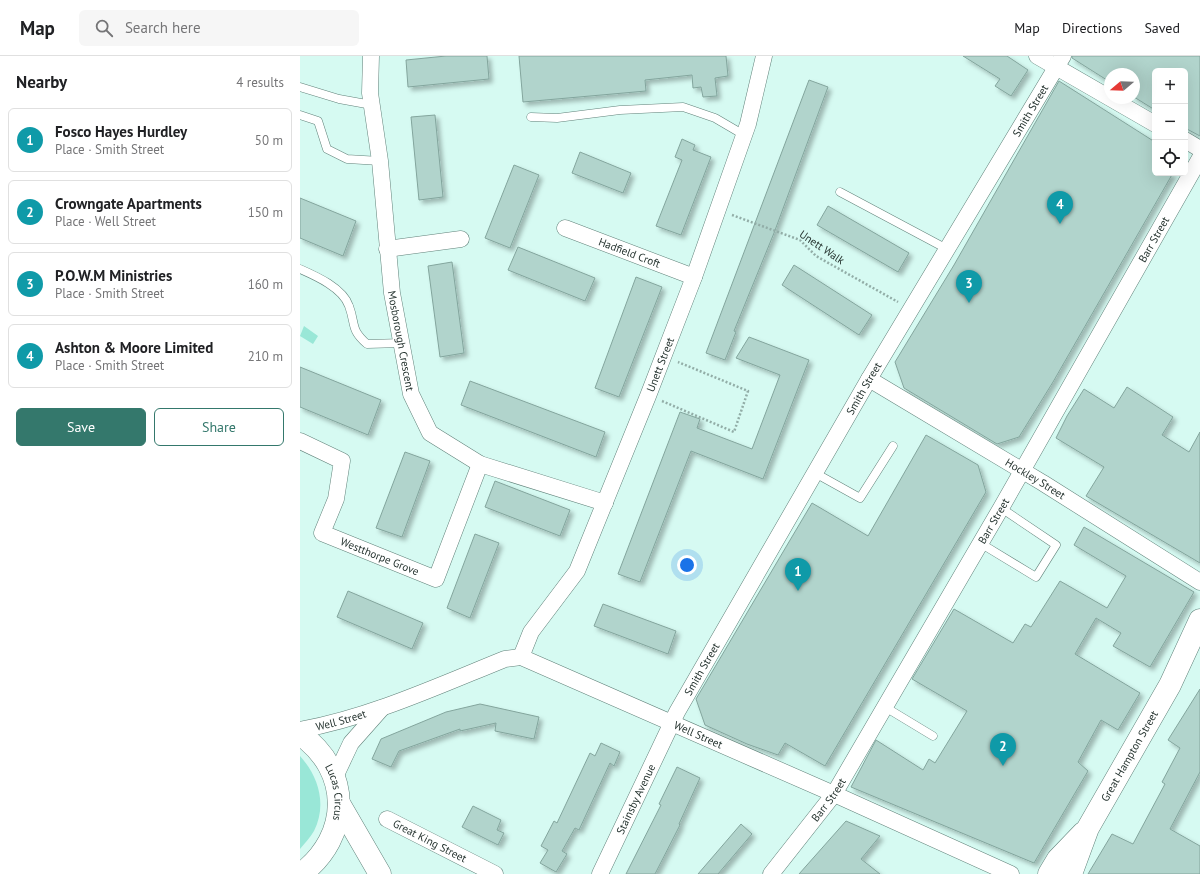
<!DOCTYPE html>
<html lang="en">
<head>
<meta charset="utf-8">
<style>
	body { margin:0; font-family:"PT Sans",sans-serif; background:#f6f6f6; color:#202124 }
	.controls { position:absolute; right:12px; top:12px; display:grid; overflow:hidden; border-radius:6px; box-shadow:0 4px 16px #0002 }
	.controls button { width:36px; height:36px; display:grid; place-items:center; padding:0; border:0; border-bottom:1px solid #e0e0e0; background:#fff; color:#202124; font:20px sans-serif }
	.compass { position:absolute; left:804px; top:12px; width:36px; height:36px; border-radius:50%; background:#fff; box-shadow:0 4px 16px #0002; rotate:251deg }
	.you { position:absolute; left:387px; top:509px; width:14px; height:14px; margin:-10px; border:3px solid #fff; border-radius:50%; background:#1a73e8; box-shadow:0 0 0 6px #1a73e833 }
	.badge { display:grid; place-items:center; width:26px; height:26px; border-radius:50%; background:#34786c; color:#fff; font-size:13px; font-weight:700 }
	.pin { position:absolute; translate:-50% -33px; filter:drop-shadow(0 1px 2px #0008) }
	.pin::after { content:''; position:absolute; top:21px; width:14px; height:12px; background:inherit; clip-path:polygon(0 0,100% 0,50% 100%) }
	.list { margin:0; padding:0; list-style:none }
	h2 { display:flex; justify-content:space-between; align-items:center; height:52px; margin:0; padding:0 16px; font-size:17px }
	h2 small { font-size:13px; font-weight:400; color:#757577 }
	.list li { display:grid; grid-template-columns:26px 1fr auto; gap:12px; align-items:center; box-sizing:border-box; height:64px; margin:0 8px 8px; padding:0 8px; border:1px solid #e0e0e0; border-radius:6px }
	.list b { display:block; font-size:15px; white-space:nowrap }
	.list p { margin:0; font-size:13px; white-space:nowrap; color:#757577 }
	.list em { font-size:13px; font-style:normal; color:#757577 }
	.actions { display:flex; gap:8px; padding:12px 16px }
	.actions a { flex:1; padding:9px 0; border:1px solid #34786c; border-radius:6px; text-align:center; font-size:14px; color:#34786c }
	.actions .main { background:#34786c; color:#fff }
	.icon { flex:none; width:22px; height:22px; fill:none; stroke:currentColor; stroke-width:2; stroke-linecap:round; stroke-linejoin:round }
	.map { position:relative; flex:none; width:900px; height:818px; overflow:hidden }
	header { display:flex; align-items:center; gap:24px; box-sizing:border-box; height:56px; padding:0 20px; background:#fff; border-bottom:1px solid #e0e0e0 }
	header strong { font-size:19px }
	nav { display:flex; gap:22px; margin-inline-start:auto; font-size:14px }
	.search { width:280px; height:36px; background:#f6f6f6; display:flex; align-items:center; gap:10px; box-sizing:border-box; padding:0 14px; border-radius:6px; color:#757577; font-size:15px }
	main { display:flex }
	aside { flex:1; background:#fff }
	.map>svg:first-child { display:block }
</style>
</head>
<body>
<header>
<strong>Map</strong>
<div class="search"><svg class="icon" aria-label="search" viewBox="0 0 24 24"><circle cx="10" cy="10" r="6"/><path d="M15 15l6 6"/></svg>Search here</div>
<nav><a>Map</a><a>Directions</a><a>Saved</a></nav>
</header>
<main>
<aside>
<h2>Nearby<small>4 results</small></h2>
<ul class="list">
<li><span class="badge" style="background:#0f9aa8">1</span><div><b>Fosco Hayes Hurdley</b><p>Place · Smith Street</p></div><em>50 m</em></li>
<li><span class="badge" style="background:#0f9aa8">2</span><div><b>Crowngate Apartments</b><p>Place · Well Street</p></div><em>150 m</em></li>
<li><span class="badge" style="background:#0f9aa8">3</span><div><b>P.O.W.M Ministries</b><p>Place · Smith Street</p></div><em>160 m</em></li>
<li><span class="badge" style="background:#0f9aa8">4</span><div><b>Ashton &amp; Moore Limited</b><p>Place · Smith Street</p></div><em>210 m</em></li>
</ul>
<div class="actions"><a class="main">Save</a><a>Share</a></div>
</aside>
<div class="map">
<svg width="900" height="818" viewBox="0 0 900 818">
	<defs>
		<filter id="shadow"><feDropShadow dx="3.5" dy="3.5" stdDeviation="2" flood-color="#0004"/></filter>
	</defs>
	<rect width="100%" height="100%" fill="#d6faf2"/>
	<path fill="#99e7d7" d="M 4,270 L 18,280 L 13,288 L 0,280 Z
		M 0,700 C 19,721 27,749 14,775 C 10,782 4,788 0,793 Z"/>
	<path fill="#b1d4cc" stroke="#83a59d" filter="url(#shadow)" d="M 146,0 L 187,0 L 189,23 L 108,31 L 106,4 Z
		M 219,0 L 426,0 L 428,20 L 415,22 L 417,40 L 403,41 L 401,31 L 393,32 L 392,19 L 345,24 L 346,35 L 223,46 Z
		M 663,0 L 707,0 L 728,14 L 711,40 L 695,30 L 700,23 Z
		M 772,0 L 900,0 L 900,80 L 885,72 L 885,15 L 855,15 L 855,54 L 834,41 L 834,18 L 810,18 L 810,26 L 772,2 Z
		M 509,24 L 528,31 L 474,177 L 434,275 L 436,276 L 425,304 L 406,297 Z
		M 759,25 L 855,86 L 855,117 L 873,117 L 753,326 L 719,381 L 697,388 L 604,332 L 595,306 L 654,209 Z
		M 135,59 L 143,141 L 119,144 L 111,61 Z
		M 382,83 L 395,89 L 393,94 L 411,101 L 381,179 L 356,170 L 382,104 L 375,101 Z
		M 280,96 L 331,117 L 323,137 L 272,117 Z
		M 214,109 L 239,119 L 210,192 L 185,182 Z
		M 0,142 L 56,165 L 43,200 L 0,182 Z
		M 528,150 L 609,197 L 598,216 L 517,169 Z
		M 218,191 L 295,222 L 285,245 L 208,214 Z
		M 152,206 L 164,297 L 140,301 L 128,210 Z
		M 494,209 L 572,259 L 559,279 L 482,229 Z
		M 336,221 L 362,231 L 319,341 L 295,332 Z
		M 449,281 L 509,304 L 463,423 L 391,395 L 340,526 L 318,518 L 380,356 L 400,363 L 397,372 L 452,393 L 480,319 L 436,302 Z
		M 0,311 L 81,344 L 68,379 L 0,351 Z
		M 170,325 L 305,376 L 296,401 L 161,349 Z
		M 827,331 L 873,361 L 862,379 L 889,396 L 900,376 L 900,507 L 786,440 L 804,411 L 756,382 L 767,360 L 784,333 L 814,352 Z
		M 626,379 L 678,409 L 686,436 L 525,710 L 485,687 L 478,699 L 447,688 L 405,669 L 396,643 L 512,447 L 568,480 Z
		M 105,396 L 130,405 L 102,481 L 76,472 Z
		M 195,425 L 270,454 L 260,480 L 185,451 Z
		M 784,471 L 894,536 L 850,611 L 813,590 L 821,577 L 796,562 L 775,598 L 840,637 L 818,674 L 801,664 L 778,706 L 788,715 L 734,807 L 551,731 L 576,684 L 623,714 L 629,703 L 635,707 L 667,655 L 612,623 L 654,553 L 713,587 L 725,568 L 731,571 L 760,525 L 807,552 L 826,520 L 774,489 Z
		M 175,478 L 199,487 L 170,562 L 147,552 Z
		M 48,535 L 123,567 L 112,593 L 37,561 Z
		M 303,548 L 376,575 L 368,598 L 294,570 Z
		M 900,633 L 900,716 L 870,773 L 900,790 L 900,818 L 788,818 L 812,778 L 833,788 L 865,728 L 862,726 L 880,692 L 868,684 Z
		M 180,648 L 239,661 L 234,683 L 195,675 L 196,667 L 160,675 L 160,673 L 99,695 L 91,711 L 72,703 L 81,683 L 146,656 Z
		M 301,687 L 320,696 L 314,710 L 310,707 L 279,774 L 275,772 L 262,795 L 267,798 L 256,816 L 240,807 L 248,794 L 241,790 L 254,765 L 257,767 L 290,697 L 295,700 Z
		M 377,711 L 400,722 L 379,768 L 380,769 L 355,818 L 326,818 L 361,749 L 359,748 Z
		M 173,750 L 201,764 L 197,774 L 204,777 L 198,789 L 162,771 Z
		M 546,765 L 580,780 L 561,803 L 580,818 L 499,818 Z
		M 441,768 L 452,778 L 418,818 L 398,818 Z"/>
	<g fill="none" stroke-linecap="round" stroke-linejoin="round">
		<g stroke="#61827a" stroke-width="9">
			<path id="lane" d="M 0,31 L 39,43 L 72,49
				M 0,59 L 18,65 L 27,93 L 47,103 L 80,105
				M 231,61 L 257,62 L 320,54 L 383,51 L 415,62 L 444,79
				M 540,136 L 647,193
				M 0,213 C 16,220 43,232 49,250 C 56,269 50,273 67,288 L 102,287
				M 515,417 L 560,442 L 593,390
				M 680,487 L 736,521 L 756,489 L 701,452
				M 585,651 L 633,680"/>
		</g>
		<g stroke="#61827a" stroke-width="17">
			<g id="street">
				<path id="s1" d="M 71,0 L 70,37 L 80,105 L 92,237 L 111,338 L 130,377 L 180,408 L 305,447"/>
				<path d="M 737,0 L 855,68"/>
				<path d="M 885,84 L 900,93"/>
				<path id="s2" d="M 265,172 L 394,221"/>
				<path d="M 87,193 L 161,183"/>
				<path id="s3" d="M 569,323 L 743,427 L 900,526"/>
				<path id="s4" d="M 0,385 L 42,405 L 36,443 L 22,477 L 136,523 L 180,408"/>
				<path id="s5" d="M 221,601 L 231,576 L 277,515 L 348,340 L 394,221 L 448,68 L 464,0"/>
				<path id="s6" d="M 0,674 C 71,661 138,630 205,603 L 221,601 L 534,738 L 711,818"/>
				<path d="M 35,721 L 51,687 L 82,652"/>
				<path id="s7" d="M 87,763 L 195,818"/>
				<path id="s8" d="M 300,818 L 377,656 L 569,323 L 763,0"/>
				<path id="s9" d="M 471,818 L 534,738 L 701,452 L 900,102"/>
			</g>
		</g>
		<g stroke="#61827a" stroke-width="23">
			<g id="secondary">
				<path d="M 749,818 L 758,803 L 783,777"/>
				<path id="s10" d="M 771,818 L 788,772 L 870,629 L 900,564"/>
			</g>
		</g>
		<g stroke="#61827a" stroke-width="23">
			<g id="highway">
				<path id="s11" d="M 0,678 C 52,715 51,780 1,818"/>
				<path d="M 40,749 L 80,818"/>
			</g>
		</g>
		<path stroke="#92ada7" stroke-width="2.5" stroke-dasharray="2 2" stroke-linecap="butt" d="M 432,159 L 500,184 L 516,200 L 598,246
			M 362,345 L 434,376 L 448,335 L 378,306"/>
		<use href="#lane" stroke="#fff" stroke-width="8"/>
		<use href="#street" stroke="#fff" stroke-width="16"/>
		<use href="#secondary" stroke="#fff" stroke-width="22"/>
		<use href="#highway" stroke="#fff" stroke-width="22"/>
	</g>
	<g text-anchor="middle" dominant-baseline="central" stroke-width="3" stroke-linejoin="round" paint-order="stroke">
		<g font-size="11" fill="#263430" stroke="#d6faf2">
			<text stroke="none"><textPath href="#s8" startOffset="877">Smith Street</textPath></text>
			<text stroke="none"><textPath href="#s9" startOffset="742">Barr Street</textPath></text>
			<text transform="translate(522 191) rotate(34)">Unett Walk</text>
			<text stroke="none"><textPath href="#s2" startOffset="69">Hadfield Croft</textPath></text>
			<text stroke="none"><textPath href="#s1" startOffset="287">Mosborough Crescent</textPath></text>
			<text stroke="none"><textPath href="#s5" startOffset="326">Unett Street</textPath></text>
			<text stroke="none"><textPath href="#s8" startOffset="553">Smith Street</textPath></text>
			<text stroke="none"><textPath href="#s3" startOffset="194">Hockley Street</textPath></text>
			<text stroke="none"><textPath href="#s9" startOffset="418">Barr Street</textPath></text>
			<text stroke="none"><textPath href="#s4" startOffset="184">Westthorpe Grove</textPath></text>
			<text stroke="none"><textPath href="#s8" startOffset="229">Smith Street</textPath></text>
			<text stroke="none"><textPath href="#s6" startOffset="42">Well Street</textPath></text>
			<text stroke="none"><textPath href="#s6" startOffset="427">Well Street</textPath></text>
			<text stroke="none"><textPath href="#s10" startOffset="132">Great Hampton Street</textPath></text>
			<text stroke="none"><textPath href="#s11" startOffset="71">Lucas Circus</textPath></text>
			<text stroke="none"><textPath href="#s8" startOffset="83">Stainsby Avenue</textPath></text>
			<text stroke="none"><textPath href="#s9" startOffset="94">Barr Street</textPath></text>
			<text stroke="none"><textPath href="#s7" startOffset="48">Great King Street</textPath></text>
		</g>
	</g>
</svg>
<div class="controls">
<button>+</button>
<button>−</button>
<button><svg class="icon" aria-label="locate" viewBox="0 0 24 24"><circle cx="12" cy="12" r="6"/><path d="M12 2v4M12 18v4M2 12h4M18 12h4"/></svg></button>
</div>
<svg class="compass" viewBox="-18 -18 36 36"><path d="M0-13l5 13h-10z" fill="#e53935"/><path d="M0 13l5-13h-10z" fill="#757577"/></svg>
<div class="you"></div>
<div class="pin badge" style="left:498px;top:535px;background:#0f9aa8">1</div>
<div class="pin badge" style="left:703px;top:710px;background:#0f9aa8">2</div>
<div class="pin badge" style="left:669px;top:247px;background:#0f9aa8">3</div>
<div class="pin badge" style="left:760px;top:168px;background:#0f9aa8">4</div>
</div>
</main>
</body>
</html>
